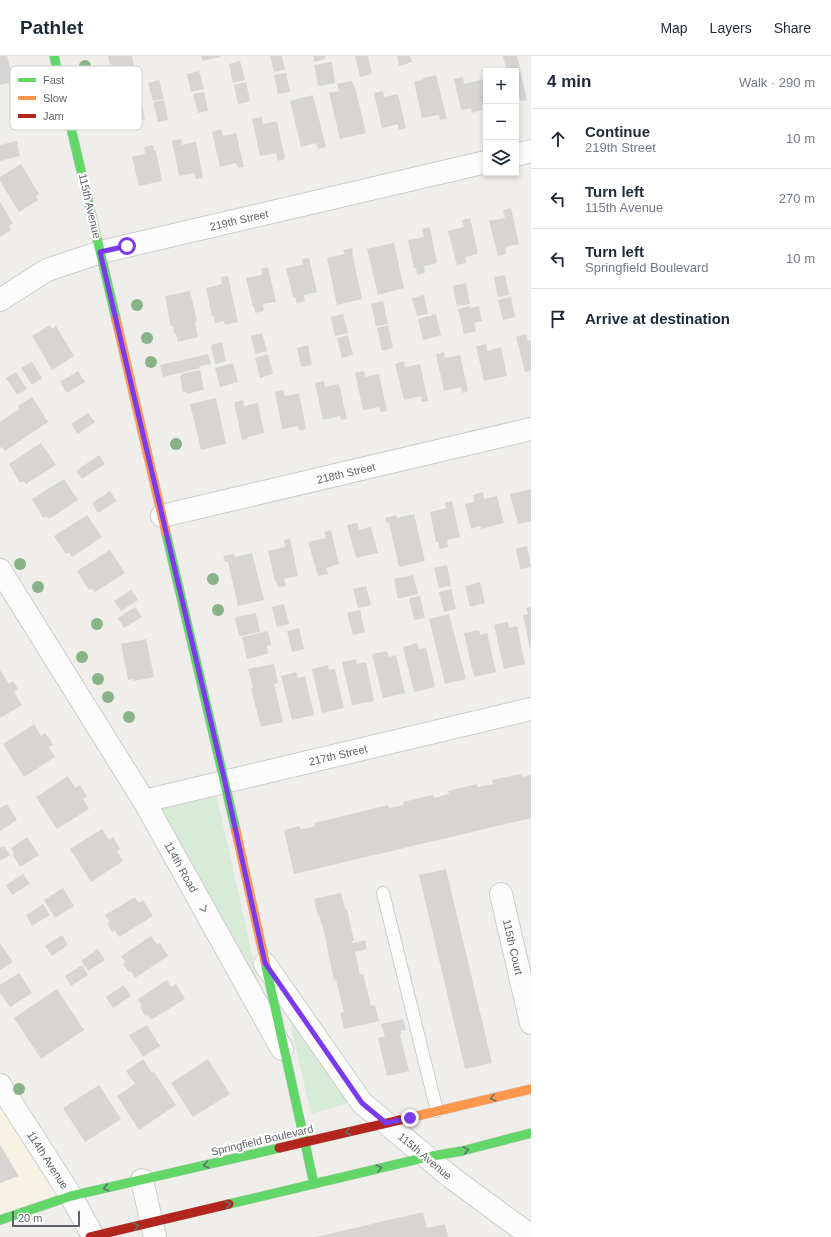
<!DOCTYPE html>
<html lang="en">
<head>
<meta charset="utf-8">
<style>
	body { margin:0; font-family:Arial,sans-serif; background:#f2f2f3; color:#1f2937 }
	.controls { position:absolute; right:12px; top:12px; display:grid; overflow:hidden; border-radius:0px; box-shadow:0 2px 6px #0003 }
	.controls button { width:36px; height:36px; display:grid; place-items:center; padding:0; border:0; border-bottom:1px solid #e0e1e3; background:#fff; color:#1f2937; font:20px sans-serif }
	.scale { position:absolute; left:12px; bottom:10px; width:68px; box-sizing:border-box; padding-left:4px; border:2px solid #5f6368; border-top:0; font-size:11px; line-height:14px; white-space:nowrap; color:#5f6368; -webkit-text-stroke:3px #fff; paint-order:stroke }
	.stop { position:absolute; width:12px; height:12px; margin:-9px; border:3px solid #7c3aed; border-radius:50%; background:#fff }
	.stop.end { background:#7c3aed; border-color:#fff; box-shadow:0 1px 4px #0008 }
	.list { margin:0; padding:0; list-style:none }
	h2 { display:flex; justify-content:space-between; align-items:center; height:52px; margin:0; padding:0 16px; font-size:17px }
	h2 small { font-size:13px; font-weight:400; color:#747a83 }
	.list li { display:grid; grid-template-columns:26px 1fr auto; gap:12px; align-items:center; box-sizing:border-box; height:60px; padding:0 16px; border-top:1px solid #e0e1e3 }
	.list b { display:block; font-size:15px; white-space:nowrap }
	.list p { margin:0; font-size:13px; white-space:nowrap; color:#747a83 }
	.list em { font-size:13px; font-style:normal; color:#747a83 }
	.icon { flex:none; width:22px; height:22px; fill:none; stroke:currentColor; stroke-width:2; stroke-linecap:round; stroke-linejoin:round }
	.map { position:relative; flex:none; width:531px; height:1181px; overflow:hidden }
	header { display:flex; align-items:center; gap:24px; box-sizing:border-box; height:56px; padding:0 20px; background:#fff; border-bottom:1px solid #e0e1e3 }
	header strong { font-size:19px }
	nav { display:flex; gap:22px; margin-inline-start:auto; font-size:14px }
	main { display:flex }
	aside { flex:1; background:#fff }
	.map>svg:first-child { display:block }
</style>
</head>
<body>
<header>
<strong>Pathlet</strong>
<nav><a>Map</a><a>Layers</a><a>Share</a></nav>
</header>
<main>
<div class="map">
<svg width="531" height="1181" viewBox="0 0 531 1181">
	<rect width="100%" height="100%" fill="#efeeea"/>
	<path fill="#f7f3e4" d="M 0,1038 L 63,1136 L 0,1158 Z"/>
	<path fill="#d8ebd6" d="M 215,733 L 261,937 L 158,747 Z
		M 289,961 L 351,1046 L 311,1058 Z"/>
	<path fill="#d6d5d3" d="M 0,0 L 7,0 L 14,26 L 0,29 Z
		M 108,0 L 132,0 L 134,10 L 113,15 L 112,8 L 110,9 Z
		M 201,0 L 220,0 L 220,1 L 202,5 Z
		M 270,0 L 282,0 L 285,14 L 274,16 Z
		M 313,0 L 325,0 L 325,3 L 314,6 Z
		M 355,0 L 368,0 L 372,18 L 360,21 Z
		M 397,0 L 410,0 L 412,6 L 399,10 Z
		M 503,0 L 517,0 L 527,44 L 521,45 L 519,40 L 516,41 L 516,15 L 498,15 L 506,12 Z
		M 240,5 L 245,24 L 233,27 L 229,8 Z
		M 332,6 L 335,27 L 320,30 L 318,29 L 314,9 Z
		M 199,15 L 204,33 L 191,36 L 187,18 Z
		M 286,17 L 290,36 L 278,38 L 274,19 Z
		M 436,19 L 447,63 L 440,64 L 439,59 L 422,62 L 414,26 L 424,23 L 423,22 Z
		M 463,21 L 464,28 L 484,23 L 486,31 L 486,48 L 481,49 L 482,54 L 472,57 L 471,52 L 461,54 L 454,23 Z
		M 159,24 L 164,43 L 153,45 L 148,27 Z
		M 352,25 L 354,31 L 355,31 L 366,77 L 340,83 L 329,37 L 339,35 L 337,28 Z
		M 246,26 L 250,45 L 238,48 L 234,29 Z
		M 383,35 L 384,41 L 398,38 L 406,72 L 399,74 L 398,68 L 382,72 L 374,37 Z
		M 204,36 L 208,55 L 198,57 L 193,38 Z
		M 313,39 L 326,91 L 318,93 L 316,87 L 301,91 L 290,45 Z
		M 164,44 L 168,64 L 158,66 L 153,46 Z
		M 143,51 L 145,63 L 124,67 L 122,56 Z
		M 262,61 L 263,68 L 277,65 L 285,103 L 278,105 L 276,97 L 260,100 L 252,63 Z
		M 221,73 L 223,80 L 236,77 L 244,111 L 238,112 L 236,107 L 220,111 L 212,76 Z
		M 181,83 L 182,89 L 196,86 L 203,122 L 196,123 L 194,117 L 179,120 L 172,85 Z
		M 17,85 L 20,100 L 0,105 L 0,89 Z
		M 153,89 L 154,95 L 156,95 L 162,125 L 139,130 L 132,101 L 145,98 L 144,91 Z
		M 21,108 L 39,138 L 36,140 L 38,144 L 19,156 L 0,125 L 0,121 Z
		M 0,146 L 13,167 L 9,170 L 11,174 L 0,181 Z
		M 511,152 L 519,188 L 505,191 L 506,198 L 498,200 L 489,165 L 505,162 L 503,154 Z
		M 470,162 L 478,198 L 465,201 L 466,207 L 457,209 L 448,175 L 464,171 L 462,164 Z
		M 430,171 L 437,207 L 424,210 L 425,217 L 417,219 L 416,212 L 414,212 L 408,184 L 424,181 L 422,173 Z
		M 394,187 L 404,232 L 378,239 L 367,193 Z
		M 352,192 L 353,197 L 352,197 L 362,243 L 337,249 L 327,202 L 345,198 L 343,194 Z
		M 309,202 L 317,236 L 304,239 L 305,245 L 297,247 L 295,241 L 293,241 L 286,212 L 303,209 L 302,203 Z
		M 268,211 L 276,246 L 263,248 L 264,255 L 255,257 L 254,250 L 253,251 L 246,222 L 262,219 L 261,213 Z
		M 505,219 L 509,239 L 498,241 L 494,221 Z
		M 228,220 L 238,266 L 225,269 L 224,265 L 215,267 L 214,260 L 212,260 L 206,232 L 222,228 L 221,221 Z
		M 466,227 L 470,248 L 457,250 L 453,230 Z
		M 190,235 L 197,265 L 195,265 L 198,281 L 178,286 L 176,278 L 174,278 L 173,270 L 171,271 L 165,240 Z
		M 424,239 L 428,258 L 417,260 L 412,242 Z
		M 511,241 L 515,261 L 503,264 L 498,244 Z
		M 383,245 L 388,268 L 376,270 L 371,248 Z
		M 470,250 L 470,252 L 479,250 L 482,265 L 474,267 L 476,275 L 464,278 L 458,253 Z
		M 343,258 L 348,277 L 335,280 L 331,261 Z
		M 436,258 L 441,279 L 423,284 L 418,263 Z
		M 50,269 L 52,273 L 56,270 L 74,300 L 52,314 L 32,280 Z
		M 388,269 L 393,292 L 382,295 L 377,272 Z
		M 262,277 L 267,295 L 255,298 L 251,280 Z
		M 526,278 L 528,285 L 531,284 L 531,315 L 525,316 L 516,281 Z
		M 348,279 L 353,299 L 342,302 L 337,282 Z
		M 222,286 L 226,305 L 215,308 L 211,289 Z
		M 486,288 L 487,295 L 501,291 L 507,320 L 484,325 L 476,290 Z
		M 308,289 L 312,309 L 301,311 L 297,292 Z
		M 444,296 L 445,302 L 460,299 L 468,335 L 462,337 L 461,331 L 444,335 L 436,298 Z
		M 208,298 L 211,308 L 199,310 L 200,312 L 163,321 L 160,309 Z
		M 268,298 L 273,318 L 260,322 L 255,302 Z
		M 404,305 L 405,311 L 420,308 L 428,345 L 422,346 L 421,340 L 404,344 L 395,308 Z
		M 32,306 L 42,322 L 32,329 L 21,312 Z
		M 233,307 L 238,326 L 220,331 L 215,312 Z
		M 200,314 L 204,334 L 186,338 L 186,336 L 183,336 L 180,320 L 182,319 L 181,318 Z
		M 78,315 L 85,326 L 67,337 L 60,326 Z
		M 364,315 L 365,321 L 379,318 L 387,355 L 381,356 L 379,351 L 363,354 L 355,317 Z
		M 16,316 L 27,333 L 17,339 L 6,322 Z
		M 324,325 L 325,331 L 339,328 L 347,363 L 341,364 L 340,360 L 323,364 L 315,327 Z
		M 283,334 L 285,340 L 299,337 L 306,373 L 300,375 L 298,370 L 282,373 L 275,336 Z
		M 32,341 L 48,366 L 5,395 L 2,391 L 0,392 L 0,366 L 19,353 L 18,350 Z
		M 216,342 L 226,388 L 201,394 L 190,348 Z
		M 243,344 L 244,350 L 258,347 L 264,377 L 247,381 L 248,383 L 242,384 L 234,346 Z
		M 88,357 L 95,366 L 78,378 L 71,368 Z
		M 41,387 L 56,409 L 26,428 L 24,425 L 20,427 L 9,408 Z
		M 99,399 L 105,408 L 82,423 L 76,415 Z
		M 64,423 L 78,444 L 49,463 L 46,460 L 43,462 L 32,443 Z
		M 531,433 L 531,465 L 518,468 L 510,438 Z
		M 110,435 L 117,445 L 98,457 L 92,447 Z
		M 483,436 L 484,443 L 497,440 L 504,467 L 481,473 L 480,470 L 471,473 L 465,448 L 474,446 L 473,439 Z
		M 452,445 L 460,481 L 447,484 L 448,491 L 440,493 L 438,486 L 436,486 L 430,456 L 446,452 L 445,447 Z
		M 414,458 L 425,505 L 399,511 L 389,467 L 387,467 L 385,462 L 396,459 L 397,462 Z
		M 87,459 L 102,481 L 72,501 L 69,496 L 66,498 L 54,480 Z
		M 357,467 L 359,474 L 371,471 L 378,497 L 356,502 L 347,469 Z
		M 331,474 L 339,508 L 326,512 L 328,518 L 318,520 L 308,486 L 326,482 L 324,476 Z
		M 290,483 L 298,520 L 284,523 L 286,530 L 278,531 L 276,525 L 275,525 L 268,495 L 285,491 L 284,484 Z
		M 527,490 L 531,511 L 520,513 L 516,493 Z
		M 110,494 L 125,517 L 95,536 L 92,532 L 89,534 L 77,515 Z
		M 252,497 L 264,544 L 238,550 L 228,506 L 225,506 L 223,500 L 234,498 L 235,501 Z
		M 447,509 L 451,530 L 439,532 L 434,512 Z
		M 413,519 L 418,538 L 398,543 L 394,523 Z
		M 480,526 L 485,547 L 470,551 L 465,530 Z
		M 366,530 L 371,549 L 358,552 L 353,533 Z
		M 451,533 L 456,553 L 444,556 L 439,536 Z
		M 131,534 L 138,544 L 121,555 L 114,545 Z
		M 420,540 L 425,562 L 414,564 L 409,542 Z
		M 284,548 L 289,568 L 277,571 L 272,551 Z
		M 135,551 L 142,561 L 124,572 L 118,562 Z
		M 531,551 L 531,593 L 530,593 L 523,559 L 528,558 L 526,552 Z
		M 360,554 L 365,576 L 353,579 L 347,557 Z
		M 256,557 L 260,576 L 241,580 L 239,579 L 235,563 L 236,561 Z
		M 449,558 L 466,623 L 445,628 L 429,563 Z
		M 508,566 L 509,572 L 517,570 L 525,608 L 504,613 L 494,569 Z
		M 299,572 L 304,593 L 292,596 L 287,575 Z
		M 479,574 L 480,579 L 487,577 L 496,616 L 474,621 L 464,577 Z
		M 268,575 L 271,589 L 267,590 L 268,598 L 247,603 L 242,581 Z
		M 146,583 L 154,621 L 134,625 L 133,623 L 128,624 L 121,588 Z
		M 417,587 L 419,593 L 426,592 L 435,631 L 414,636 L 403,591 Z
		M 387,595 L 389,601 L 396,599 L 405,637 L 383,642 L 372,598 Z
		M 356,603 L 357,608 L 366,606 L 374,645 L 352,649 L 342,606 Z
		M 274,608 L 278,627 L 274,628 L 283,666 L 261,671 L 251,633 L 253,632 L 248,613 Z
		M 328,609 L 329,614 L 335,613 L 344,652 L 322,657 L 312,613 Z
		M 0,614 L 9,628 L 13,625 L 18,633 L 14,636 L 22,649 L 0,662 Z
		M 296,616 L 298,622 L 305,620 L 314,659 L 292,664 L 281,620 Z
		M 34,668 L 41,680 L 45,677 L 49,682 L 53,689 L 49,691 L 55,701 L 24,721 L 3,688 Z
		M 521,718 L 522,721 L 531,719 L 531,762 L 294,818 L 284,774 L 300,770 L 300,773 L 308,772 L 315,770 L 314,767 L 388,749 L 389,752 L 404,749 L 403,746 L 433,739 L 434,742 L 449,738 L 448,735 L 477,728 L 478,731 L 493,728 L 492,724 Z
		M 68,720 L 75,732 L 80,729 L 83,734 L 87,740 L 83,743 L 89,753 L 57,773 L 36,741 Z
		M 7,748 L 17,764 L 0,775 L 0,752 Z
		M 102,773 L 109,784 L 113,781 L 120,793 L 117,795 L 123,805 L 91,826 L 70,793 Z
		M 27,781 L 39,799 L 20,811 L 13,799 L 14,797 L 11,792 Z
		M 4,790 L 10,799 L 0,805 L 0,792 Z
		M 446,813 L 492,1007 L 465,1013 L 419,819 Z
		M 23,818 L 30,828 L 12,839 L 6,829 Z
		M 63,832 L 74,850 L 55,862 L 44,844 Z
		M 341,837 L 345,853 L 347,853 L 354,885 L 352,885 L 353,887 L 365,884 L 367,893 L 355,896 L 360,919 L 363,918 L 371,950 L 375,949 L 379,965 L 344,973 L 340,957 L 344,956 L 336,924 L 334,925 L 324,876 L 319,859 L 318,860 L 314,843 Z
		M 135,841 L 139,847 L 143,844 L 153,860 L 119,881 L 115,874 L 112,876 L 107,867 L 110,866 L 105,859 Z
		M 43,848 L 50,859 L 32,870 L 26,859 Z
		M 62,879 L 68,889 L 52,900 L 45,890 Z
		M 151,880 L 157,888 L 160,887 L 168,900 L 135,922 L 131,915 L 129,916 L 123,908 L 126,906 L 121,900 Z
		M 0,887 L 13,906 L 0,914 Z
		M 98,893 L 105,904 L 88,915 L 81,905 Z
		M 82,909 L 88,919 L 71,930 L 65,920 Z
		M 19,917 L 32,937 L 10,951 L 1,938 L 0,939 L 0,929 Z
		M 167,924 L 171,931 L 176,928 L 185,943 L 151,964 L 148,959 L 145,960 L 140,951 L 142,950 L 138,943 Z
		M 124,929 L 131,940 L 113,952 L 106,941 Z
		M 57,933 L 84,974 L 41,1003 L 14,962 Z
		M 403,963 L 406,974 L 401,975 L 402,978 L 400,978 L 409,1015 L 387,1020 L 378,982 L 385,980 L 381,968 Z
		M 147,969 L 160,990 L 143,1001 L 129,979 Z
		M 143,1003 L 152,1017 L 154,1016 L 176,1049 L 139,1074 L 117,1040 L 135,1028 L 126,1015 Z
		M 208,1003 L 230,1038 L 193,1061 L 171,1027 Z
		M 99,1029 L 121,1063 L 85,1086 L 63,1052 Z
		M 0,1089 L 19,1120 L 0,1127 Z
		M 423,1156 L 427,1172 L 445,1168 L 448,1181 L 316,1181 Z"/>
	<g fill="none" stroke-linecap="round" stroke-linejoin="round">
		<g stroke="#cbcccc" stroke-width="14">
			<path id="lane" d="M 383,837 L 437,1055"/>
		</g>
		<g stroke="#cbcccc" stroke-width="24">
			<path id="street" d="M 516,99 L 531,95
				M 0,244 L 47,214 L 101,196 L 486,106
				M 162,460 L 531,373
				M 0,514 L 144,745 L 282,993
				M 144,745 L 531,653
				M 501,838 L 531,967
				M 265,908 L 362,1047 L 452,1122 L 531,1180
				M 0,1029 L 71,1140 L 93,1180
				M 142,1124 L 155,1181"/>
		</g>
		<g stroke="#cacacb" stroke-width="10">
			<path id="fast" d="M 54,0 L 116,263
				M 166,477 L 236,775
				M 265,906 L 314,1128
				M 229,1148 L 427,1101 L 462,1095 L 531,1077
				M 0,1164 L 71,1140 L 279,1092"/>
		</g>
		<g stroke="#cacacb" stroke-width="10">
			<path id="slow" d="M 116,263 L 166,477
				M 236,775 L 265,906
				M 400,1064 L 531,1033"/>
		</g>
		<g stroke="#cacacb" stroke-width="10">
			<path id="jam" d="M 279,1092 L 400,1064
				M 90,1181 L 229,1148"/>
		</g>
		<use href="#lane" stroke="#fdfcfc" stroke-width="12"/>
		<use href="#street" stroke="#fdfcfc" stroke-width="22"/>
		<use href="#fast" stroke="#63d668" stroke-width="9"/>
		<use href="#slow" stroke="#ff974d" stroke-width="9"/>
		<use href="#jam" stroke="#b3261e" stroke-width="9"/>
	</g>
	<g fill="#88b388">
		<circle cx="85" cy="10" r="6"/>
		<circle cx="137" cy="249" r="6"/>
		<circle cx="147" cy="282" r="6"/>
		<circle cx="151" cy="306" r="6"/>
		<circle cx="176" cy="388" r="6"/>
		<circle cx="20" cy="508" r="6"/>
		<circle cx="213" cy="523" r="6"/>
		<circle cx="38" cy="531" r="6"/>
		<circle cx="218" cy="554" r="6"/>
		<circle cx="97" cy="568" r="6"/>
		<circle cx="82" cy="601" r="6"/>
		<circle cx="98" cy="623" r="6"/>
		<circle cx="108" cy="641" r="6"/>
		<circle cx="129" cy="661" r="6"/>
		<circle cx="19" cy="1033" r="6"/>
	</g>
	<defs><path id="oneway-chevron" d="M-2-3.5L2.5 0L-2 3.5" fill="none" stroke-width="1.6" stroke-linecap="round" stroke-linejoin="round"/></defs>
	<use stroke="#96999c" href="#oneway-chevron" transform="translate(204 853) rotate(61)"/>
	<g stroke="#607468">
		<use href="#oneway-chevron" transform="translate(493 1042) rotate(167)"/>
		<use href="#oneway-chevron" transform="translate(348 1076) rotate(167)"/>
		<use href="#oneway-chevron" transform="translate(466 1094) rotate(-13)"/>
		<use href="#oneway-chevron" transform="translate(206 1109) rotate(167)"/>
		<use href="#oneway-chevron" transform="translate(379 1112) rotate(-13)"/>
		<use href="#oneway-chevron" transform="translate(106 1132) rotate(167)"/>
		<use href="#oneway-chevron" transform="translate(228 1148) rotate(-13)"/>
		<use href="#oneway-chevron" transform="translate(136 1170) rotate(-13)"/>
	</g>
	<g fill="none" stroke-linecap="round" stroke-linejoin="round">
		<path stroke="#7c3aed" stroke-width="5" d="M 127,190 L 100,196 L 225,726 L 265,907 L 362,1047 L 386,1067 L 410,1062"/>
	</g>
	<g text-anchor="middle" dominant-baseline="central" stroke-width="4" stroke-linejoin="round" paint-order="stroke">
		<g font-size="11" fill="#5f6368" stroke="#fff">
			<text transform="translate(90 150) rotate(77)">115th Avenue</text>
			<text transform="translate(239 164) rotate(-13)">219th Street</text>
			<text transform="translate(346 417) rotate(-13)">218th Street</text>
			<text transform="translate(338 699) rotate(-13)">217th Street</text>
			<text transform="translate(181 811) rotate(61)">114th Road</text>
			<text transform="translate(513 891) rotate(77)">115th Court</text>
			<text transform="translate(262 1084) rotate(-13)">Springfield Boulevard</text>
			<text transform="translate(425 1100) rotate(40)">115th Avenue</text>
			<text transform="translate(48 1104) rotate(57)">114th Avenue</text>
		</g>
	</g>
	<rect x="10" y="10" width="132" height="64" rx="6" fill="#fff" stroke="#cfd0d2" stroke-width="1"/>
	<rect x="18" y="22" width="18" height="4" fill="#63d668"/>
	<rect x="18" y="40" width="18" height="4" fill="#ff974d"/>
	<rect x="18" y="58" width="18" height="4" fill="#b3261e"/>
	<g font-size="11" fill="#5f6368">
		<text x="43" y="28">Fast</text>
		<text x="43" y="46">Slow</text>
		<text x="43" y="64">Jam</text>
	</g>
</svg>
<div class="controls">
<button>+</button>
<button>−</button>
<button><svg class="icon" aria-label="layers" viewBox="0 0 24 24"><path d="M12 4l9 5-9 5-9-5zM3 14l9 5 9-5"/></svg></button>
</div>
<div class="scale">20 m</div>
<div class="stop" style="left:127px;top:190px"></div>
<div class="stop end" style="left:410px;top:1062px"></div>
</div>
<aside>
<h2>4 min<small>Walk · 290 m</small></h2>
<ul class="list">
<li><svg class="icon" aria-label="ahead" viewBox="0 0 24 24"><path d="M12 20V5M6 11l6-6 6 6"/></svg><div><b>Continue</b><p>219th Street</p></div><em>10 m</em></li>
<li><svg class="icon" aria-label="left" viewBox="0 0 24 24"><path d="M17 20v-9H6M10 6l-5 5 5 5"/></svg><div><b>Turn left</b><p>115th Avenue</p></div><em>270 m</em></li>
<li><svg class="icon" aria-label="left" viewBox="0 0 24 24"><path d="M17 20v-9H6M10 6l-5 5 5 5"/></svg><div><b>Turn left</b><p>Springfield Boulevard</p></div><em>10 m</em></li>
<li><svg class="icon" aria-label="arrive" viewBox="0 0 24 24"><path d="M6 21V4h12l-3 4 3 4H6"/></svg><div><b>Arrive at destination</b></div></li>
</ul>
</aside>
</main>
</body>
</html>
